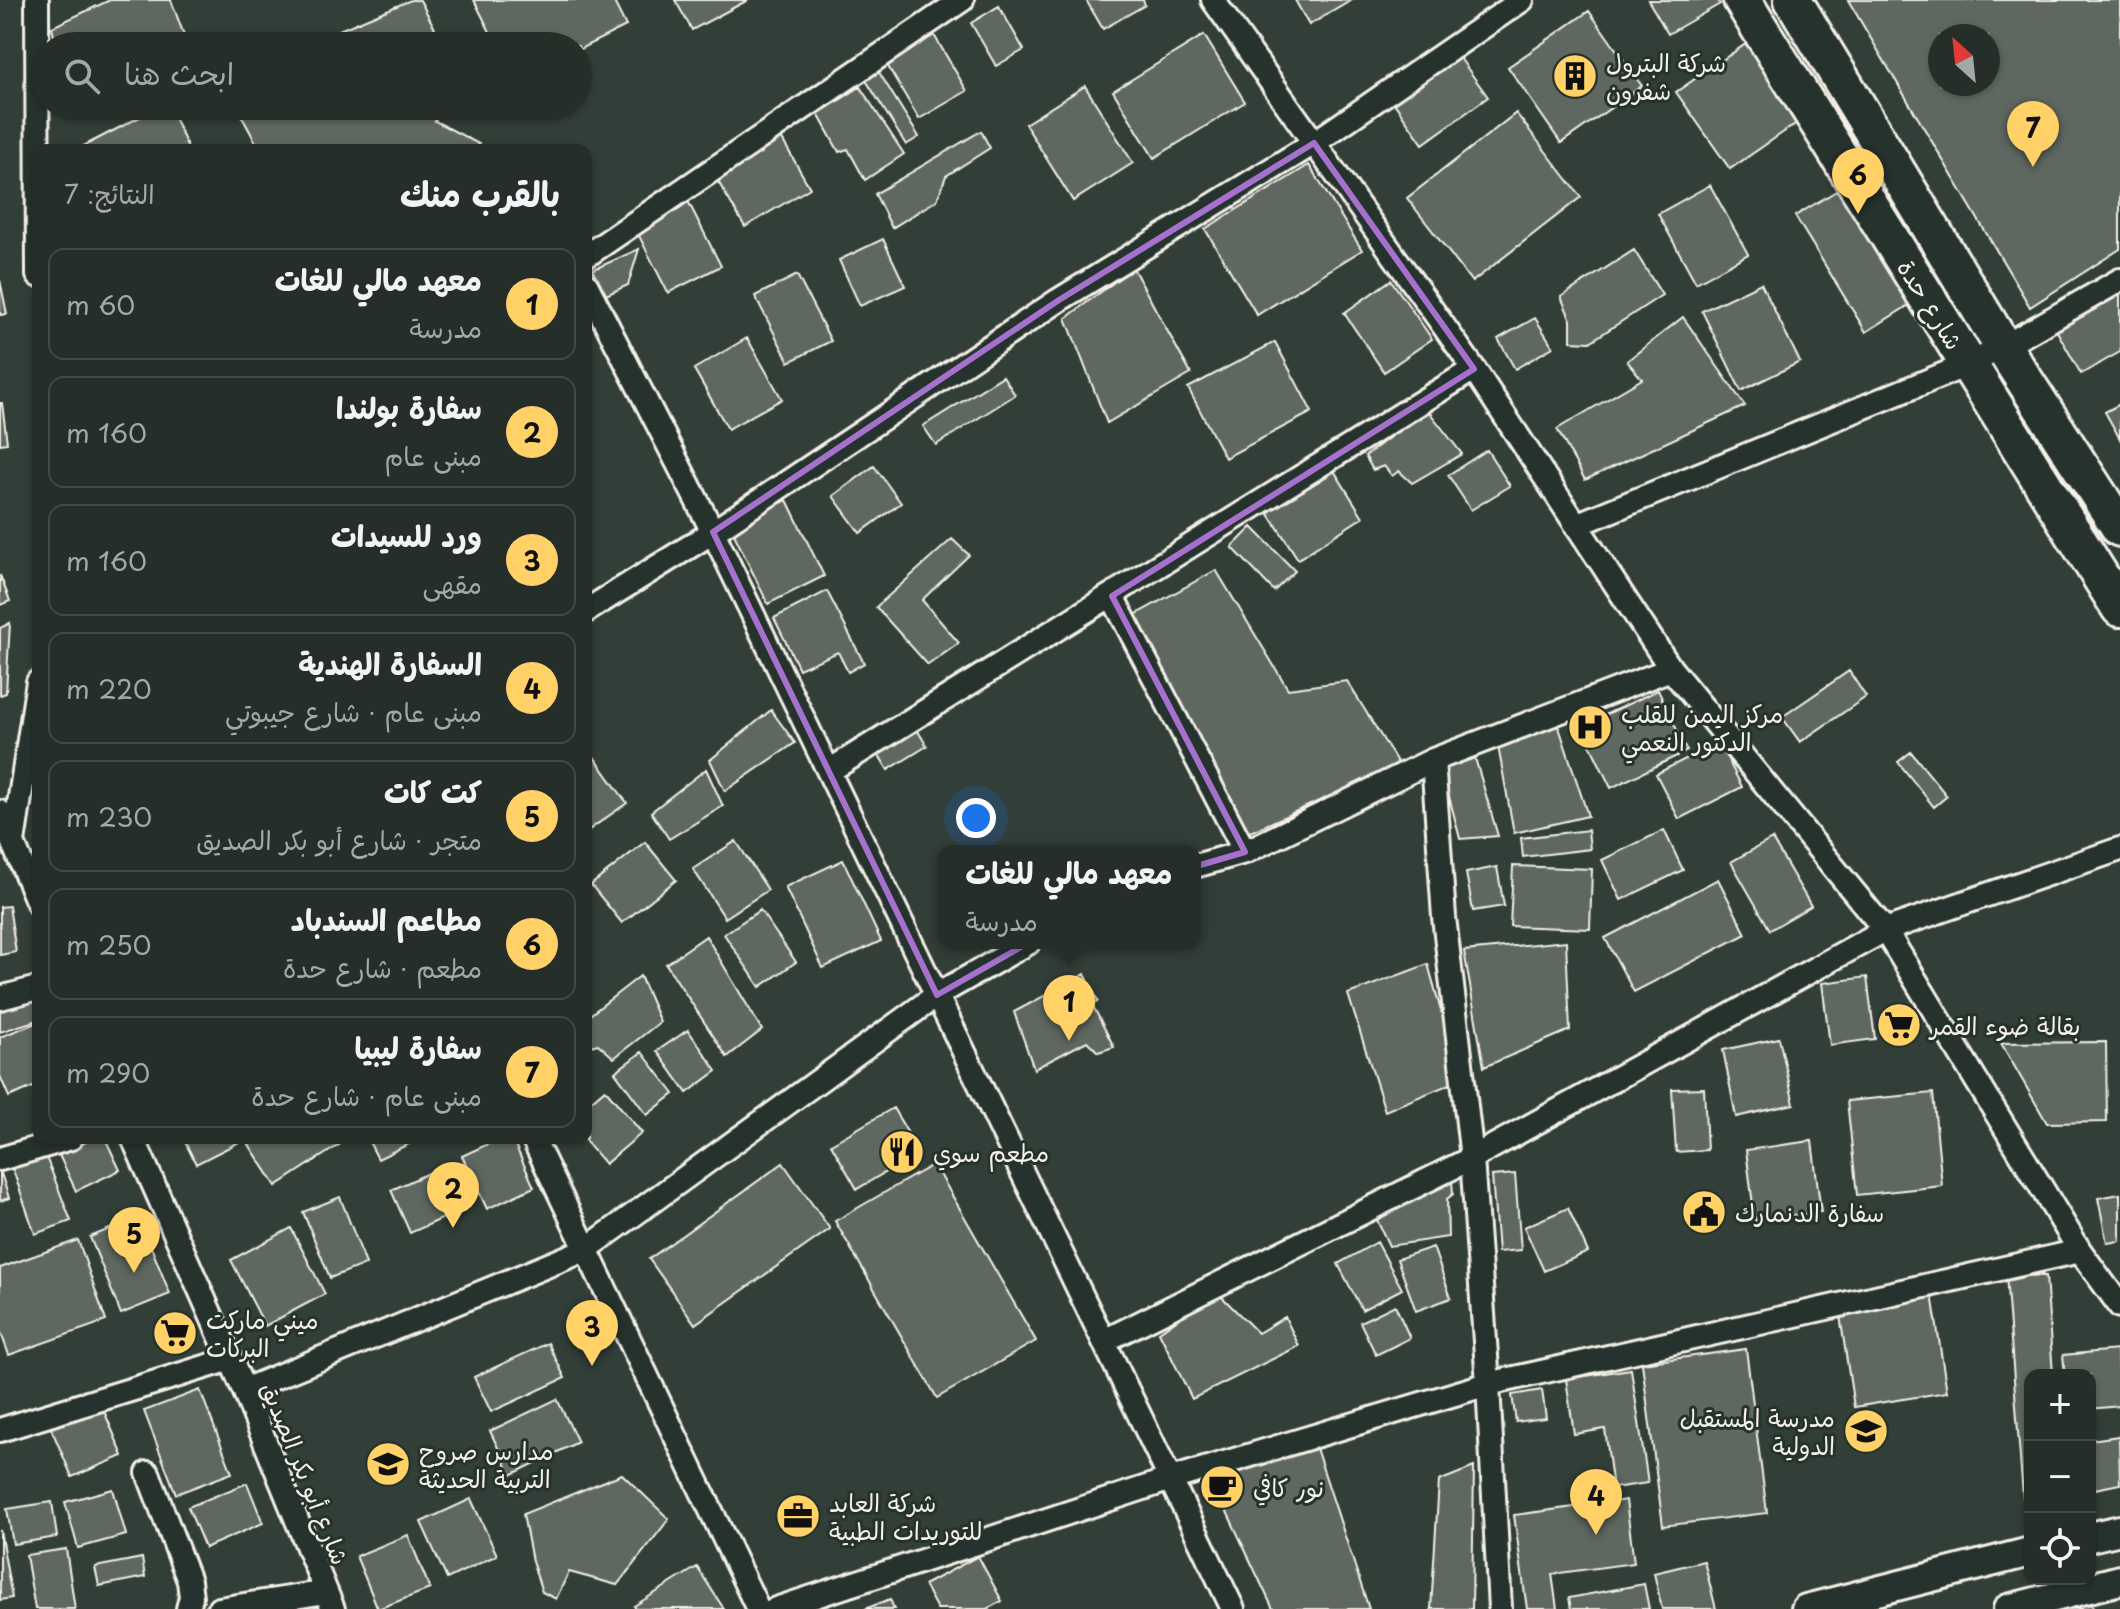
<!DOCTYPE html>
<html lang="ar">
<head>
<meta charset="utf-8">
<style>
	body { margin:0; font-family:"Playpen Sans","Playpen Sans Arabic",sans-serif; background:#2e3632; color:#f1f3f6; direction:rtl }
	.controls { position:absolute; right:24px; bottom:24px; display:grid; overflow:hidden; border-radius:16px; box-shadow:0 2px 6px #0004 }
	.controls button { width:72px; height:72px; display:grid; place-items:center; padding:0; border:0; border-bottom:2px solid #424a47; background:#262e2a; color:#f1f3f6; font:40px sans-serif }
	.compass { position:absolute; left:1928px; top:24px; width:72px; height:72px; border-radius:50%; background:#262e2a; box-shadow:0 2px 6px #0004; rotate:333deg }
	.you { position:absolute; left:976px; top:818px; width:28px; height:28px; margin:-20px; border:6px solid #fff; border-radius:50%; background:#1a73e8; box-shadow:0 0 0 12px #1a73e833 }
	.badge { display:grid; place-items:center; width:52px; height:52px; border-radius:50%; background:#ffd166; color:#111; font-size:26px; font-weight:700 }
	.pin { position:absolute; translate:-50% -66px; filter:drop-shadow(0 2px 4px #0008) }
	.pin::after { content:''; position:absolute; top:42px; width:28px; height:24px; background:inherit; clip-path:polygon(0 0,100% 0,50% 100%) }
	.popup { position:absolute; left:937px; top:845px; width:264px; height:104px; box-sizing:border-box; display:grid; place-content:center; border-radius:16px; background:#262e2a; filter:drop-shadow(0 2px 6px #0005); font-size:26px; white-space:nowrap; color:#a4a8a8 }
	.popup b { font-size:30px; color:#f1f3f6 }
	.popup::after { content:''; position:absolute; left:50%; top:100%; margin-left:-16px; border:16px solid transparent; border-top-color:#262e2a }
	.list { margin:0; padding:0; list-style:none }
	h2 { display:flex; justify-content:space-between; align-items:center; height:104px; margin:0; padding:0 32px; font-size:34px }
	h2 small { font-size:26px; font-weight:400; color:#a4a8a8 }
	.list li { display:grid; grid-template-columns:52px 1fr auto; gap:24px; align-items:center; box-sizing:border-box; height:112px; margin:0 16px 16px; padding:0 16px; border:2px solid #424a47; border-radius:16px }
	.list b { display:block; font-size:30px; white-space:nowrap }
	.list p { margin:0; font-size:26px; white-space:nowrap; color:#a4a8a8 }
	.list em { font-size:26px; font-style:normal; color:#a4a8a8 }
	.icon { flex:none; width:44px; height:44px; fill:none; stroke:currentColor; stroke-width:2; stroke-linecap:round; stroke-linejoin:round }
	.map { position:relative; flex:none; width:2120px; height:1609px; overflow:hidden; direction:ltr }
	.search { position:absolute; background:#262e2a; box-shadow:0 2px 6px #0004; left:32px; top:32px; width:560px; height:88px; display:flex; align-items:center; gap:20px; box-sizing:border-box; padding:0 28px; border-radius:44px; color:#a4a8a8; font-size:30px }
	.panel { position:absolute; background:#262e2a; box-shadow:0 2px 6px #0004; left:32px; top:144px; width:560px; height:1000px; border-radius:16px; direction:rtl }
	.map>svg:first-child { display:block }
</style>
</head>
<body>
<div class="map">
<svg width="2120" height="1609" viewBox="0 0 2120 1609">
	<rect width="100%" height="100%" fill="#323e38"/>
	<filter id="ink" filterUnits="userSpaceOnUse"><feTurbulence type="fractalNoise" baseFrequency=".0125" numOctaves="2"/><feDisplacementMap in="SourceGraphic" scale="16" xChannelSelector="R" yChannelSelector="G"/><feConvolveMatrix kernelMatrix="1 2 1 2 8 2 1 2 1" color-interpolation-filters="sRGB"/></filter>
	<g filter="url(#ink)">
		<path fill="#5f6861" stroke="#f4f1e8" stroke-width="2" fill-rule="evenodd" d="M 110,0 L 171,0 L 188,46 L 56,46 L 52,27 Z
			M 411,0 L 420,0 L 444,46 L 301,46 Z
			M 474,0 L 613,0 L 626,26 L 578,50 L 578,46 L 497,46 Z
			M 675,0 L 748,0 L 692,30 Z
			M 1086,0 L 1143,0 L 1145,5 L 1103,29 Z
			M 1295,0 L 1352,0 L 1309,25 Z
			M 1648,0 L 1717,0 L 1720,4 L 1668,34 Z
			M 1848,0 L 2120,0 L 2120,249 L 2030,307 ZM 1940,36 L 1988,36 L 1988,84 L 1940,84 Z
			M 999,6 L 1024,50 L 996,66 L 971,23 Z
			M 1589,11 L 1642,86 L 1561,143 L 1508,67 Z
			M 934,35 L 967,91 L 919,119 L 886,63 Z
			M 1204,35 L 1245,102 L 1154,158 L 1113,91 Z
			M 1753,39 L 1807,116 L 1730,169 L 1676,92 Z
			M 1457,54 L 1488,97 L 1423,144 L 1392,100 Z
			M 877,69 L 919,137 L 906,145 L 864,77 Z
			M 1085,86 L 1133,163 L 1073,201 L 1025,124 Z
			M 860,87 L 904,154 L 865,180 L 848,149 L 839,152 L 818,114 Z
			M 161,106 L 169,106 L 189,150 L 76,150 Z
			M 236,106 L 441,106 L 435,121 L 479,144 L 475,150 L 260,150 Z
			M 1516,113 L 1581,197 L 1472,282 L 1407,198 Z
			M 981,131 L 990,148 L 946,176 L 937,200 L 892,228 L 875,194 Z
			M 779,134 L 810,188 L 745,227 L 713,173 Z
			M 1309,165 L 1362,250 L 1257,315 L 1205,229 Z
			M 1851,182 L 1922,297 L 1866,332 L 1795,216 Z
			M 1710,185 L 1748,254 L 1696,283 L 1658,214 Z
			M 688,201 L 721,266 L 668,293 L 635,228 Z
			M 883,239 L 905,286 L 860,306 L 839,260 Z
			M 639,249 L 628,285 L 606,295 L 592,270 Z
			M 1634,250 L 1662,295 L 1590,342 L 1571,341 L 1571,320 L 1561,297 Z
			M 1133,268 L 1191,374 L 1107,423 L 1066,318 Z
			M 797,275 L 831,341 L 789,362 L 755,296 Z
			M 0,280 L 7,314 L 0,315 Z
			M 1391,280 L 1432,339 L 1384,372 L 1344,313 Z
			M 1761,283 L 1800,362 L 1741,391 L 1702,311 Z
			M 2120,290 L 2120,352 L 2081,374 L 2054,326 Z
			M 1683,317 L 1745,406 L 1585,480 L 1557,429 L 1642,379 L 1627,361 Z
			M 1535,318 L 1553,347 L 1515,369 L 1498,339 Z
			M 747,338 L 782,399 L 728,429 L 694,369 Z
			M 1275,342 L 1312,412 L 1225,458 L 1188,388 Z
			M 1003,376 L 1015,395 L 936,445 L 923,426 Z
			M 0,403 L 2,403 L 7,443 L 0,444 Z
			M 2120,404 L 2120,439 L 2105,412 Z
			M 1427,409 L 1462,454 L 1412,483 L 1399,471 L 1392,476 L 1384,466 L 1373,470 L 1365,456 Z
			M 1487,450 L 1510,486 L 1471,510 L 1448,475 Z
			M 874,466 L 901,503 L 860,533 L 833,496 Z
			M 1333,469 L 1363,517 L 1298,559 L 1267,511 Z
			M 787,500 L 824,576 L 768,604 L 731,528 Z
			M 1252,527 L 1295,571 L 1274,591 L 1232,547 Z
			M 952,539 L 969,555 L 922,600 L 959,643 L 928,665 L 876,607 Z
			M 1216,570 L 1288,689 L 1347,681 L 1399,765 L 1248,833 L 1135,615 Z
			M 0,575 L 10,601 L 0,605 Z
			M 827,591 L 864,663 L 848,672 L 838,652 L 799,669 L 774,618 Z
			M 10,623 L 6,693 L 0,695 L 0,628 Z
			M 1849,671 L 1866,697 L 1800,742 L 1782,717 Z
			M 1658,690 L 1687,751 L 1611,788 L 1581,726 Z
			M 771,710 L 795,743 L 725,791 L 710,760 Z
			M 1556,718 L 1588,816 L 1514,833 L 1498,746 Z
			M 916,728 L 927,746 L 888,770 L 877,752 Z
			M 1719,742 L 1742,787 L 1679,819 L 1656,774 Z
			M 587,747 L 627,803 L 586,832 L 586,748 Z
			M 1911,752 L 1947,796 L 1934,807 L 1898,762 Z
			M 1475,758 L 1498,836 L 1460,839 L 1442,769 Z
			M 706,769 L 723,806 L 669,839 L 651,812 Z
			M 1588,830 L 1590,849 L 1523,857 L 1521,838 Z
			M 1664,830 L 1683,870 L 1621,900 L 1602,860 Z
			M 1772,839 L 1811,906 L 1770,930 L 1731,862 Z
			M 736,841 L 768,890 L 725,918 L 693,869 Z
			M 645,842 L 676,880 L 622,923 L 591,885 Z
			M 843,860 L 881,941 L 823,968 L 785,887 Z
			M 1513,866 L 1592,869 L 1590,929 L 1510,926 Z
			M 1497,867 L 1504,906 L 1473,911 L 1466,873 Z
			M 1718,879 L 1746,934 L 1634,992 L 1605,938 Z
			M 9,906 L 16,952 L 0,955 L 0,907 Z
			M 760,910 L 796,962 L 760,987 L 724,934 Z
			M 706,936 L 762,1030 L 727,1057 L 666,964 Z
			M 1566,941 L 1570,1030 L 1484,1067 L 1464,951 Z
			M 1428,964 L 1460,1080 L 1385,1111 L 1348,994 Z
			M 1085,974 L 1098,1001 L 1093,1006 L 1114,1047 L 1098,1052 L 1087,1041 L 1034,1069 L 1014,1012 Z
			M 640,976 L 660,1022 L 614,1058 L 598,1044 L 586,1047 L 586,1018 Z
			M 1867,977 L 1875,1039 L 1830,1045 L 1822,983 Z
			M 38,993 L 38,1020 L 0,1032 L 0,1003 Z
			M 38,1022 L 38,1085 L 9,1097 L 0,1076 L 0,1037 Z
			M 688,1030 L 717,1071 L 687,1093 L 657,1051 Z
			M 1779,1038 L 1794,1104 L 1736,1117 L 1723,1050 Z
			M 2106,1042 L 2107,1122 L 2047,1123 L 2001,1043 Z
			M 642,1052 L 674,1094 L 647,1115 L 615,1072 Z
			M 1704,1088 L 1707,1150 L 1676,1152 L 1672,1089 Z
			M 605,1089 L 642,1133 L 605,1164 L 583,1138 L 586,1138 L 586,1105 Z
			M 1933,1093 L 1942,1186 L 1857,1195 L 1847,1101 Z
			M 893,1108 L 919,1152 L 857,1189 L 831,1144 Z
			M 94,1138 L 105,1138 L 120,1170 L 76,1191 L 59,1155 Z
			M 183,1138 L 247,1138 L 196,1164 Z
			M 256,1138 L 339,1138 L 342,1143 L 276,1186 L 248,1143 Z
			M 367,1138 L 421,1138 L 378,1159 Z
			M 501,1138 L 512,1138 L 534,1187 L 487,1209 L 462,1156 Z
			M 1812,1141 L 1821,1212 L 1755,1221 L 1746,1150 Z
			M 44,1152 L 71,1221 L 35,1234 L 12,1167 Z
			M 783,1163 L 830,1229 L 695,1324 L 649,1259 Z
			M 934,1164 L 1036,1341 L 937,1398 L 835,1221 Z
			M 442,1167 L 462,1210 L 410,1233 L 391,1190 Z
			M 0,1170 L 9,1198 L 0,1201 Z
			M 1515,1174 L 1521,1250 L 1498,1252 L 1492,1176 Z
			M 1452,1181 L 1453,1194 L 1447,1199 L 1448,1237 L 1389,1246 L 1375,1216 Z
			M 2120,1194 L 2120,1241 L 2107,1243 L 2098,1198 Z
			M 340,1197 L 366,1264 L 330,1278 L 303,1212 Z
			M 1568,1208 L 1588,1252 L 1544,1271 L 1524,1227 Z
			M 139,1217 L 170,1294 L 121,1314 L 90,1237 Z
			M 291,1228 L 325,1294 L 265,1326 L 231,1260 Z
			M 78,1240 L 106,1321 L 9,1355 L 0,1330 L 0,1268 Z
			M 1377,1242 L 1402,1289 L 1362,1310 L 1338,1264 Z
			M 1433,1247 L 1451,1298 L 1416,1311 L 1397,1259 Z
			M 2006,1275 L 2046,1276 L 2053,1375 L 2030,1375 L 2030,1495 L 2023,1497 Z
			M 1217,1292 L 1258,1333 L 1285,1317 L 1299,1346 L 1192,1399 L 1159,1332 Z
			M 1932,1294 L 1947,1392 L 1854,1407 L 1839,1309 Z
			M 1395,1305 L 1410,1338 L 1376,1355 L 1360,1322 Z
			M 548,1343 L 565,1378 L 491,1412 L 474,1377 Z
			M 1746,1349 L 1767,1513 L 1663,1526 L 1642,1363 Z
			M 2117,1350 L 2120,1406 L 2090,1409 L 2090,1375 L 2065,1375 L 2063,1355 Z
			M 1631,1369 L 1648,1483 L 1613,1488 L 1605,1429 L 1574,1434 L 1566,1379 Z
			M 200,1390 L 232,1473 L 176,1494 L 144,1411 Z
			M 1542,1390 L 1546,1418 L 1516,1422 L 1512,1395 Z
			M 557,1399 L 578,1442 L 511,1475 L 490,1431 Z
			M 102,1406 L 123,1456 L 72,1477 L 48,1421 Z
			M 2119,1436 L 2120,1484 L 2090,1490 L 2090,1440 Z
			M 1315,1445 L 1369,1609 L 1273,1609 L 1212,1480 Z
			M 1474,1467 L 1472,1609 L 1431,1609 L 1439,1481 Z
			M 622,1474 L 669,1519 L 617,1585 L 569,1572 L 556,1599 L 542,1592 L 532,1561 L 523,1514 Z
			M 247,1483 L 263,1523 L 205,1548 L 188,1507 Z
			M 113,1489 L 126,1535 L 78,1548 L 65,1502 Z
			M 471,1499 L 497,1555 L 447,1579 L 421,1522 Z
			M 1626,1500 L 1634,1563 L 1552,1574 L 1557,1609 L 1527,1609 L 1514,1515 Z
			M 52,1502 L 57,1537 L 13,1544 L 7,1509 Z
			M 0,1530 L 12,1598 L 0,1600 Z
			M 408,1535 L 430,1589 L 378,1609 L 356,1556 Z
			M 66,1549 L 75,1609 L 35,1609 L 26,1555 Z
			M 978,1556 L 1002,1601 L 987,1609 L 937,1609 L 924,1585 Z
			M 142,1558 L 145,1577 L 99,1586 L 95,1567 Z
			M 1704,1561 L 1716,1609 L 1662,1609 L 1654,1573 Z
			M 697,1567 L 724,1609 L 636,1609 L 634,1606 Z
			M 1644,1584 L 1649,1609 L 1571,1609 L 1569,1598 Z
			M 2090,1596 L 2093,1609 L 2062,1609 Z
			M 890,1599 L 894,1609 L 865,1609 Z"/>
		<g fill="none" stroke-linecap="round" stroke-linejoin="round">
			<g stroke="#f4f1e8" stroke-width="28">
				<path id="minor" d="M 37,0 L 38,275
					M 1213,0 L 1474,369 L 1671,669 L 1885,930 L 2080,1251 L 2120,1306
					M 586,256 L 962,0
					M 587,286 L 713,532 L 1233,1609
					M 1576,525 L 1969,364 L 2003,347 L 2120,280
					M 1112,596 L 1245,852
					M 586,611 L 713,532 L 1059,300 L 1314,143 L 1522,0
					M 1433,760 L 1444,917 L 1472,1158 L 1488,1384 L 1500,1609
					M 829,771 L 1474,369
					M 0,812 L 38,903
					M 13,842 L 38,682
					M 1195,866 L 1245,852 L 1433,760 L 1671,669
					M 0,998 L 38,988
					M 133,1138 L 244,1390 L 333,1609
					M 533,1138 L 758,1609
					M 0,1159 L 71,1138
					M 1104,1341 L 1472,1158 L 1885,930 L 2120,849
					M 244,1390 L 585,1250 L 937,995 L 1028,943
					M 0,1430 L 231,1359
					M 148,1473 L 189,1581 L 191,1597 L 188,1609
					M 219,1609 L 326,1592
					M 776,1609 L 1171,1479 L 1488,1384 L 2080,1251"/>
			</g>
			<g stroke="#f4f1e8" stroke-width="34">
				<path id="tertiary" d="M 2090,1537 L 2120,1530
					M 1806,1609 L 2030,1552
					M 2008,1609 L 2120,1580"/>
			</g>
			<g stroke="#f4f1e8" stroke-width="42">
				<path id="primary" d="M 1742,0 L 2120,608
					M 1793,0 L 2003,347 L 2120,528"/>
			</g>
			<use href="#minor" stroke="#26332d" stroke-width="22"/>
			<use href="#tertiary" stroke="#26332d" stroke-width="28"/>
			<use href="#primary" stroke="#26332d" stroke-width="36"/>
		</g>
	</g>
	<path fill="none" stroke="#a571cd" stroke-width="6" stroke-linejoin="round" d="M 1314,143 L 1474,369 L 1112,596 L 1245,852 L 1128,886 L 937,995 L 713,532 L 1059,300 Z"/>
	<defs>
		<g id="building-disc" transform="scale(2.3)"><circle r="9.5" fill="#ffd166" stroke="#26332d"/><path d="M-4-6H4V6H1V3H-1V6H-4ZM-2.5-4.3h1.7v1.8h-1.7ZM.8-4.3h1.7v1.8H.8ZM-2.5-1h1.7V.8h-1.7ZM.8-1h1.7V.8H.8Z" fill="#111"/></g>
		<g id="hospital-disc" transform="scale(2.3)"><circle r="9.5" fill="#ffd166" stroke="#26332d"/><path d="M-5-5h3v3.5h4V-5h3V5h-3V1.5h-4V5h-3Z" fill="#111"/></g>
		<g id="supermarket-disc" transform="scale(2.3)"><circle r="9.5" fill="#ffd166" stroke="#26332d"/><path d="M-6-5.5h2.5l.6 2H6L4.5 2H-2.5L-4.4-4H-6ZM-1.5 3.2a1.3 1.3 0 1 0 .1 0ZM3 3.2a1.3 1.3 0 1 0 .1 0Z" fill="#111"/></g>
		<g id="restaurant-disc" transform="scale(2.3)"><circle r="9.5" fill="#ffd166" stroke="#26332d"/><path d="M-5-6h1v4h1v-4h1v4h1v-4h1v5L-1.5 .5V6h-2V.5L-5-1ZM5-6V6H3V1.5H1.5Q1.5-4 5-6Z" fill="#111"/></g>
		<g id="civic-disc" transform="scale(2.3)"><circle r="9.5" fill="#ffd166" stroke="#26332d"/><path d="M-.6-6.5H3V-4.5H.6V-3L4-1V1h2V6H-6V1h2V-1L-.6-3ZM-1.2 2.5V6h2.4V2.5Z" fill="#111"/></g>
		<g id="school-disc" transform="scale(2.3)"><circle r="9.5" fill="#ffd166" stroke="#26332d"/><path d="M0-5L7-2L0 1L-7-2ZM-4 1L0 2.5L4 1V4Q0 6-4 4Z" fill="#111"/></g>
		<g id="cafe-disc" transform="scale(2.3)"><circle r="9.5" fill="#ffd166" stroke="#26332d"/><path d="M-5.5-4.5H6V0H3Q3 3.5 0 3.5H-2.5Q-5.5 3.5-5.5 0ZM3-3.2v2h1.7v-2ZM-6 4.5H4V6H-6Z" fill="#111"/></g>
		<g id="office-disc" transform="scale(2.3)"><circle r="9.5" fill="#ffd166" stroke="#26332d"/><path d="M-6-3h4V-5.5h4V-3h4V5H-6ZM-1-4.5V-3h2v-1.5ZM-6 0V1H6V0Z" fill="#111"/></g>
	</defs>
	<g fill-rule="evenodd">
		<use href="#building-disc" x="1575" y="76"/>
		<use href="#hospital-disc" x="1590" y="727"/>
		<use href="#supermarket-disc" x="1899" y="1025"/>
		<use href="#restaurant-disc" x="902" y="1152"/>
		<use href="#civic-disc" x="1704" y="1212"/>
		<use href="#supermarket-disc" x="175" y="1333"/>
		<use href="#school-disc" x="1866" y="1431"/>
		<use href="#school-disc" x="388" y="1464"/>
		<use href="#cafe-disc" x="1222" y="1487"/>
		<use href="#office-disc" x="798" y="1516"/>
	</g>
	<g text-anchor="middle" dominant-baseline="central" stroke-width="6" stroke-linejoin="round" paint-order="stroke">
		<g font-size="24" fill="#f4f1e8" stroke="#26332d" text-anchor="start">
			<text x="1606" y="62">شركة البترول<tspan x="1606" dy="28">شفرون</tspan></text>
			<text x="1621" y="713">مركز اليمن للقلب<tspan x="1621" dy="28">الدكتور النعمي</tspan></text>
			<text x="1930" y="1025">بقالة ضوء القمر</text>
			<text x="933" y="1152">مطعم سوي</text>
			<text x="1735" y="1212">سفارة الدنمارك</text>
			<text x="206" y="1319">ميني ماركت<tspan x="206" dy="28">البركات</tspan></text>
			<text x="1835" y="1417" text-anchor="end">مدرسة المستقبل<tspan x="1835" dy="28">الدولية</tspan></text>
			<text x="419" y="1450">مدارس صروح<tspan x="419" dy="28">التربية الحديثة</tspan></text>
			<text x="1253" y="1487">نور كافي</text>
			<text x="829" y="1502">شركة العابد<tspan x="829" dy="28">للتوريدات الطبية</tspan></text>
		</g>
		<g font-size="24" fill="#f4f1e8" stroke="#26332d">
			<text transform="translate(1931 304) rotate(58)">شارع حدة</text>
			<text transform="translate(306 1473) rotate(68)">شارع أبو بكر الصديق</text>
		</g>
	</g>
</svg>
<div class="controls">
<button>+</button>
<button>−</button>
<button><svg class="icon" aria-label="locate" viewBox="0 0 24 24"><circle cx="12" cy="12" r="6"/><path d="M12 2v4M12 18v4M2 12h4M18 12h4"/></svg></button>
</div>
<svg class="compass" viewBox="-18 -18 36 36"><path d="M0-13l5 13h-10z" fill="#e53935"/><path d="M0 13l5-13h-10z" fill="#a4a8a8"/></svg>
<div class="you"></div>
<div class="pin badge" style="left:1069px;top:1041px">1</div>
<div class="popup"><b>معهد مالي للغات</b>مدرسة</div>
<div class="pin badge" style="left:453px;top:1228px">2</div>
<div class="pin badge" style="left:592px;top:1366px">3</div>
<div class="pin badge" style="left:1596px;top:1535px">4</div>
<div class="pin badge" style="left:134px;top:1273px">5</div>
<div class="pin badge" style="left:1858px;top:214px">6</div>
<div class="pin badge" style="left:2033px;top:167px">7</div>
<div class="search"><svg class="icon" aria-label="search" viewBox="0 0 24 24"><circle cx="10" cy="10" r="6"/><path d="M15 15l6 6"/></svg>ابحث هنا</div>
<section class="panel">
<h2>بالقرب منك<small>النتائج: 7</small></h2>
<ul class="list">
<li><span class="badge">1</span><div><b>معهد مالي للغات</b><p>مدرسة</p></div><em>60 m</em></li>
<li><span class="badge">2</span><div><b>سفارة بولندا</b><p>مبنى عام</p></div><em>160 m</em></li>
<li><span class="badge">3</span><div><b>ورد للسيدات</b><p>مقهى</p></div><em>160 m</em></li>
<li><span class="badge">4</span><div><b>السفارة الهندية</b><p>مبنى عام · شارع جيبوتي</p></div><em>220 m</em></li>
<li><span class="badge">5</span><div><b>كت كات</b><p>متجر · شارع أبو بكر الصديق</p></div><em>230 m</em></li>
<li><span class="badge">6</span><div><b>مطاعم السندباد</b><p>مطعم · شارع حدة</p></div><em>250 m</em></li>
<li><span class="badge">7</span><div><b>سفارة ليبيا</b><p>مبنى عام · شارع حدة</p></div><em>290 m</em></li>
</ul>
</section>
</div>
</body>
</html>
